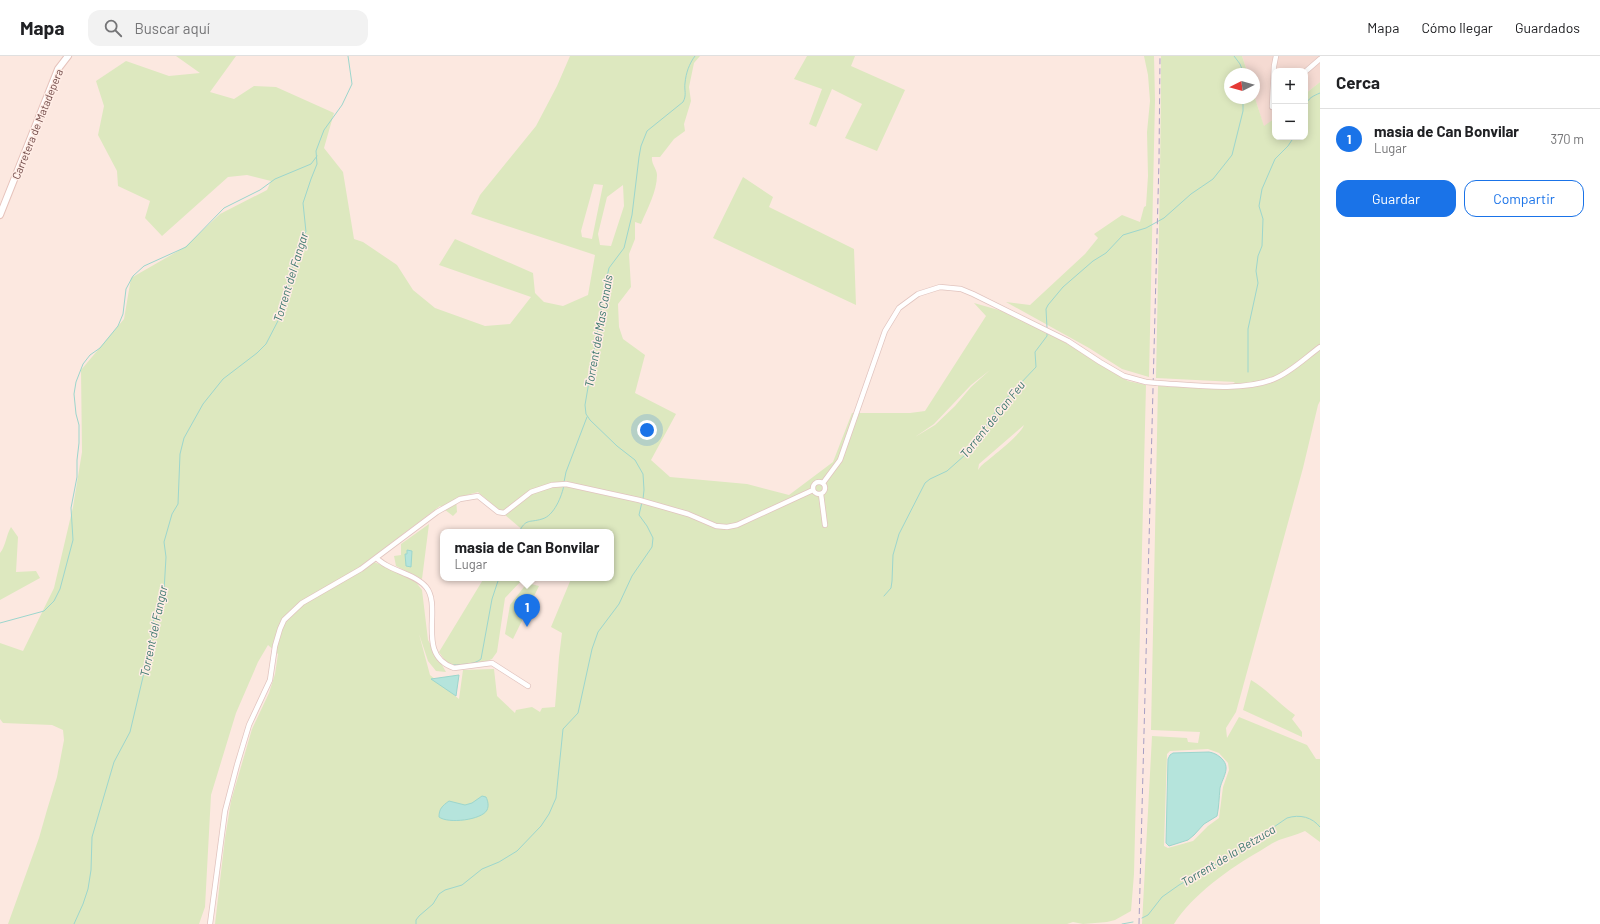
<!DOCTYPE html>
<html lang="es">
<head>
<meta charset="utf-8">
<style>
	body { margin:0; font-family:Barlow,sans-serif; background:#f2f2f2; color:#202124 }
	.controls { position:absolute; right:12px; top:12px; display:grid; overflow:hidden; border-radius:8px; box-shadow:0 2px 10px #0003 }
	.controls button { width:36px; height:36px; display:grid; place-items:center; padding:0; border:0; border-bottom:1px solid #e0e0e0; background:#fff; color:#202124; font:20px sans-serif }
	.compass { position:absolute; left:1224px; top:12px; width:36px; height:36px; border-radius:50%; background:#fff; box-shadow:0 2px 10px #0003; rotate:264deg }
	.you { position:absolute; left:647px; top:374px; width:14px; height:14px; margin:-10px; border:3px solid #fff; border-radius:50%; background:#1a73e8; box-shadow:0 0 0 6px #1a73e833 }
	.badge { display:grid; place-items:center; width:26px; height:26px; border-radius:50%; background:#1a73e8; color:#fff; font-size:13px; font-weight:700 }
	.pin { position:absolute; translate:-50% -33px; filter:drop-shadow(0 1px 2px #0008) }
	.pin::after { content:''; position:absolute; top:21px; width:14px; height:12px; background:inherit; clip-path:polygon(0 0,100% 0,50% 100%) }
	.popup { position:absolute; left:440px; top:473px; width:174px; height:52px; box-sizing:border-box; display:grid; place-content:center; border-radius:8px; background:#fff; filter:drop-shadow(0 1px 3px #0005); font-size:13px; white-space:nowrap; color:#757577 }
	.popup b { font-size:15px; color:#202124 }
	.popup::after { content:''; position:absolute; left:50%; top:100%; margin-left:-8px; border:8px solid transparent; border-top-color:#fff }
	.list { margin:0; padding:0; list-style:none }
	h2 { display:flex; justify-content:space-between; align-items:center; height:52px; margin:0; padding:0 16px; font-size:17px }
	h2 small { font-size:13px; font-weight:400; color:#757577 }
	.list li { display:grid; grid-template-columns:26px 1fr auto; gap:12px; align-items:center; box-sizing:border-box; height:60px; padding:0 16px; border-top:1px solid #e0e0e0 }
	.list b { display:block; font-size:15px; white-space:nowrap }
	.list p { margin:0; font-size:13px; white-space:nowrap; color:#757577 }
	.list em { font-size:13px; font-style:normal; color:#757577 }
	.actions { display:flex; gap:8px; padding:12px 16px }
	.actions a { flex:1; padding:9px 0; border:1px solid #1a73e8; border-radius:12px; text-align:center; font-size:14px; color:#1a73e8 }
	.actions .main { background:#1a73e8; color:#fff }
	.icon { flex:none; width:22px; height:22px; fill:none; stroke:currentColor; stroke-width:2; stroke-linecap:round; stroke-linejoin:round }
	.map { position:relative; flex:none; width:1320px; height:868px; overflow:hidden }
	header { display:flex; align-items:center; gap:24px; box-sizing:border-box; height:56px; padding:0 20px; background:#fff; border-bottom:1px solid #e0e0e0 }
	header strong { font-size:19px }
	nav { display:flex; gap:22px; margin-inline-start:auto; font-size:14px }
	.search { width:280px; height:36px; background:#f2f2f2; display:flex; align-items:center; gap:10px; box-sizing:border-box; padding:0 14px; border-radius:12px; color:#757577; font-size:15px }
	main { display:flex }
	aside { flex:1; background:#fff }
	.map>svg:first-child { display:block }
</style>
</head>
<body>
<header>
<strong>Mapa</strong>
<div class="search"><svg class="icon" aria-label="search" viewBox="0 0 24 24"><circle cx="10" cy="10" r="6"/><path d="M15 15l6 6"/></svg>Buscar aquí</div>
<nav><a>Mapa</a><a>Cómo llegar</a><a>Guardados</a></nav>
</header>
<main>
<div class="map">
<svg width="1320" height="868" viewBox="0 0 1320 868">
	<rect width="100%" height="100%" fill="#fce8e0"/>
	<path fill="#f5dad2" d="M 1242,0 L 1320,0 L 1320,26 L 1305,38 L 1305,15 L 1275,15 L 1275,62 L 1264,71 L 1254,39 L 1254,18 L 1248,18 Z"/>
	<path fill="#dde8bf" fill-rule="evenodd" d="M 176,0 L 236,0 L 210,36 L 234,43 L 254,30 L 276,31 L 334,57 L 324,92 L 343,116 L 354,183 L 363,186 L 397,209 L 413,234 L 435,252 L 485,270 L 510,268 L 531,241 L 439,209 L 455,183 L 533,217 L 535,237 L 544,246 L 563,250 L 588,239 L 595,199 L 471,158 L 480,139 L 536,70 L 557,30 L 570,0 L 700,0 L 694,7 L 689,31 L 691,45 L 684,68 L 685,75 L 674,83 L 660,101 L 652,101 C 651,108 657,113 657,119 C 657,136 647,153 641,168 L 635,166 L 635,183 L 629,198 L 631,231 L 618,248 L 619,271 L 623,283 L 645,299 L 635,337 L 676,358 L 651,404 L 670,421 L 747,428 L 789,439 L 833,406 L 852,357 L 910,357 L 925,355 L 986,260 L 974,247 L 1002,255 L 1040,273 L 1080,294 L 1092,304 L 1128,325 L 1146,329 L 1134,818 L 1131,855 L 1115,864 L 1107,866 L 1083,868 L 1073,866 L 1067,868 L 215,868 L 225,782 L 231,745 L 252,673 L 269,637 L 275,618 L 278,598 L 268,589 L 258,606 L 236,657 L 211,739 L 205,851 L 199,868 L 8,868 L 39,782 L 47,754 L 57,721 L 64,684 L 63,674 L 52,669 L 3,667 L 0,663 L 0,587 L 23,595 L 54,532 L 73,451 L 82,396 L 81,314 L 124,263 L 131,222 L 185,191 L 220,158 L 267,134 L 271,125 L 247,119 L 228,121 L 162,180 L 145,162 L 150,145 L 118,130 L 117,115 L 98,79 L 104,50 L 96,25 L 126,5 L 169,20 L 200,17 ZM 594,128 L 603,129 L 592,183 L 582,181 L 581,175 ZM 623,129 L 624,150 L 611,190 L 600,189 L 598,178 L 607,141 ZM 990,314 L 971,331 L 955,350 L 935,369 L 915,381 L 934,368 L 971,329 ZM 1024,369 C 1020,380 991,401 981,410 L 978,414 L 979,408 ZM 478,436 L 525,476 L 611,476 L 611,522 L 591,522 L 588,525 L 571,523 L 551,571 L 562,577 L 559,601 L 555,651 L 542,652 L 540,656 L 532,651 L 516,654 L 515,657 L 497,640 L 494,613 L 463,614 L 459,643 L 430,619 L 419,578 L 428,605 L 436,615 L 446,616 L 428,584 L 422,534 L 415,525 L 384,510 L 369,504 L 440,450 L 453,460 L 457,456 L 456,442 Z
		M 807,0 L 855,0 L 851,10 L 905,34 L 877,95 L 845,82 L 862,48 L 832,33 L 816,71 L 809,68 L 822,33 L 794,23 Z
		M 1144,0 L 1154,0 L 1155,44 L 1149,321 L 1122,313 L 1089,292 L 1006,246 L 1030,249 L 1085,198 L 1098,182 L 1094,178 L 1122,159 L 1140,166 L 1144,151 L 1146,150 L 1148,120 L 1147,76 L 1150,45 L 1148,19 Z
		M 1161,0 L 1242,0 L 1248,18 L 1230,18 L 1230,42 L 1254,42 L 1254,39 L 1264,70 L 1275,62 L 1275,81 L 1305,81 L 1305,38 L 1320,26 L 1320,345 L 1318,349 L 1303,412 L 1236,656 L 1226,672 L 1227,682 L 1239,661 L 1307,689 L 1316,703 L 1320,703 L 1320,786 L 1305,775 C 1296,779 1287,781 1279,784 C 1272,787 1266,791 1260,795 C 1230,812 1192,839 1174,868 L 1142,868 L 1152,680 L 1187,682 L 1188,686 L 1198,687 L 1200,676 L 1151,674 L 1158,330 L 1228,332 L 1235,326 L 1156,322 C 1158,215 1161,107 1161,0 ZM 1208,693 L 1219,697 L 1228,707 L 1229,714 L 1223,731 L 1219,762 L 1208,770 L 1193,785 L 1168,792 L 1164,790 L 1167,698 L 1170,695 Z
		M 743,121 L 773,141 L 769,151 L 854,193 L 856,249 L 713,182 Z
		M 429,468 L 422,523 L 396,510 L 394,500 L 401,499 L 401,488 Z
		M 11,471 L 18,481 L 16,516 L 36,515 L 40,522 L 0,544 L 0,497 C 6,490 6,479 11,471 Z
		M 484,522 L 524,522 L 505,542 L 497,596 L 492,603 L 485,606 L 454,611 L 446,606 L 439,596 Z
		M 527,527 L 539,530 L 513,583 L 505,578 L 510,549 Z
		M 1251,624 C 1269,635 1279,648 1295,659 L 1292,663 L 1302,676 L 1302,681 L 1243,654 Z"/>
	<path fill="#b5e4dc" stroke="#9cd6cd" d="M 407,494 L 412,495 L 411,511 L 406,510 L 405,498 L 407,498 Z
		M 459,619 L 456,640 L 431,623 Z
		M 1209,696 C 1214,697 1216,698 1220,701 C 1232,711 1223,720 1220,732 C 1219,742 1219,751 1217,760 L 1204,768 L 1194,779 L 1188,784 L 1169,790 L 1166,787 L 1168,703 L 1170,699 L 1173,697 Z
		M 482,740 L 486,741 C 488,745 489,750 487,754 C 482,764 448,768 439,761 C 439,753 442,750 449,745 L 465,749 L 472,747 Z"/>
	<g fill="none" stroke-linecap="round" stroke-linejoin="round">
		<path stroke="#9cd6cd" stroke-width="1" d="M 1234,0 L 1240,8 L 1244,18
			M 1305,50 C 1308,42 1313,40 1320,37
			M 1047,272 L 1046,253 L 1048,249 L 1063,231 L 1093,205 L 1106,197 L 1123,179 L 1146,172 L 1164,162 L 1191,138 L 1213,123 L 1232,99 L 1243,55 L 1243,48 L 1242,42
			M 1248,316 L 1248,273 L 1258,227 L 1256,215 L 1258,200 L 1262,190 L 1263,163 L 1259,150 L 1262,133 L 1275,103 L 1288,90 L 1294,81
			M 564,426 L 566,416 L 587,361
			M 643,443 L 644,434 L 643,418 L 635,404 L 617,390 L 590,364 L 586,358 L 585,349 L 606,225 L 609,212 L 624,192 L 632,159 L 639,101 L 641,90 L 647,75 L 683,46 C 687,39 684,34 685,27 C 686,17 689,8 695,0
			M 519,476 C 526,462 529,467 542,463 C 554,460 562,440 564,429
			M 884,540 L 891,532 L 892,525 L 893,499 L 899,478 L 925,427 L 930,423 L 947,415 L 965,399 L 1001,348 L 1036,311 L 1035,296 L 1047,280 L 1047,277
			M 0,567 L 44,555 L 54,545 L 60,533 L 73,484 L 71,452 L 77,421 L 77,404 L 79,387 L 79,369 L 76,358 L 74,338 L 76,326 L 83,308 L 90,299 L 100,292 L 118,270 L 123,258 L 126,233 L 133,220 L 144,210 L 186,191 L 224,152 L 260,134 L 275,123 L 311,108 L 317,100
			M 453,609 C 463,608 474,609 481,603 L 492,543 L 499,522
			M 1142,862 L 1148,859 L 1162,841 L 1179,829 L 1236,797 L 1287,762 C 1300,758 1312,761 1320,771
			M 74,868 L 83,848 L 88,833 L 91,814 L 92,781 L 114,706 L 130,676 L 151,587 L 154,560 L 164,535 L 166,501 L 164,486 L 172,458 L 178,448 L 180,398 L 184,382 L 203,348 L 223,323 L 257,297 L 266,288 L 281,259 L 286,246 L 293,207 L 299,188 L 301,181 L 306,176 L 303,147 L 311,123 L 317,108 L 316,95 L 319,87 L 324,74 L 342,49 L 352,28 L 348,0
			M 416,868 L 416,864 L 419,860 L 433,848 L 439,838 L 445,834 L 462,829 L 482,813 L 499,806 L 517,795 L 541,770 L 549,758 L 556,742 L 563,673 L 578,657 L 592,593 L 598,576 L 619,548 L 632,520 L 652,491 L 653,482 L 647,470 L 639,459 L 642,446
			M 1122,868 L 1133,866"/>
		<g stroke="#e1c4bf" stroke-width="6">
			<path id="street" d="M 1305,16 L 1320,3
				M 1272,51 L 1274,10 L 1276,0
				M 1157,327 C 1192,329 1242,336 1274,323 C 1291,316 1305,302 1320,291
				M813 432a6 6 0 1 1 12 0a6 6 0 1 1-12 0Z
				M 823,427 L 840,404 L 885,275 L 899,252 L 918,238 L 940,231 L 961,233 L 973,238 L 1068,285 L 1100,306 L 1124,320 L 1146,326
				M 821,438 L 825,469
				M 376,502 C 379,504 382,507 386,509 C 398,516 417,520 426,531 C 443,551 415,599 454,612 L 492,607 L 528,630
				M 210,868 L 225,755 L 237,709 L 249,669 L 270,624 L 275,590 L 280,573 L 284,564 L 302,547 L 361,513 L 437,456 L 460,443 L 478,440 L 498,456 L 504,457 L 531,436 L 552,429 L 566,428 L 639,444 L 688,458 L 716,470 L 727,471 L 737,469 L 813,434"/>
		</g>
		<g stroke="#e6c3bc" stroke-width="8">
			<path id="secondary" d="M 0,159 L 58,13 L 68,0"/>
		</g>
		<use href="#street" stroke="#fff" stroke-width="4.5"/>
		<use href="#secondary" stroke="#fff" stroke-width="6"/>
		<path stroke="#a8a0c4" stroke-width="1" stroke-dasharray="6 4" stroke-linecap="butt" d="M 1139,868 L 1159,104 L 1160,0"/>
		<g stroke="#e1c4bf" stroke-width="6" stroke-linecap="butt">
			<path id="street-bridge" d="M 1146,326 L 1157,327"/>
		</g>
		<use href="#street-bridge" stroke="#fff" stroke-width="4.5"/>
	</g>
	<g text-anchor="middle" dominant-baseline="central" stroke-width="3" stroke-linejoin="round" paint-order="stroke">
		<g font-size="11" fill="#724a48" stroke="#ffede6">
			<text transform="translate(37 68) rotate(-68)">Carretera de Matadepera</text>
		</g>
		<g font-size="12" font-style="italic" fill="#3c786f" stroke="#ffede6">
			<text transform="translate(290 221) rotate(-73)">Torrent del Fangar</text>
			<text transform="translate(598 275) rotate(-80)">Torrent del Mas Canals</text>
			<text transform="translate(992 363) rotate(-51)">Torrent de Can Feu</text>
			<text transform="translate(153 575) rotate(-78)">Torrent del Fangar</text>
			<text transform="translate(1228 799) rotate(-31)">Torrent de la Betzuca</text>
		</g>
	</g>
</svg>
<div class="controls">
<button>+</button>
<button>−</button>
</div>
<svg class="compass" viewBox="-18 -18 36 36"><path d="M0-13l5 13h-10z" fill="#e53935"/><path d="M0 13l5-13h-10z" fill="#757577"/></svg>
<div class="you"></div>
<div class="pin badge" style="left:527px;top:571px">1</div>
<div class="popup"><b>masia de Can Bonvilar</b>Lugar</div>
</div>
<aside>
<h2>Cerca<small></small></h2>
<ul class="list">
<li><span class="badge">1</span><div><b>masia de Can Bonvilar</b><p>Lugar</p></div><em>370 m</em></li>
</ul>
<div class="actions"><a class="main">Guardar</a><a>Compartir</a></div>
</aside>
</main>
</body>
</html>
